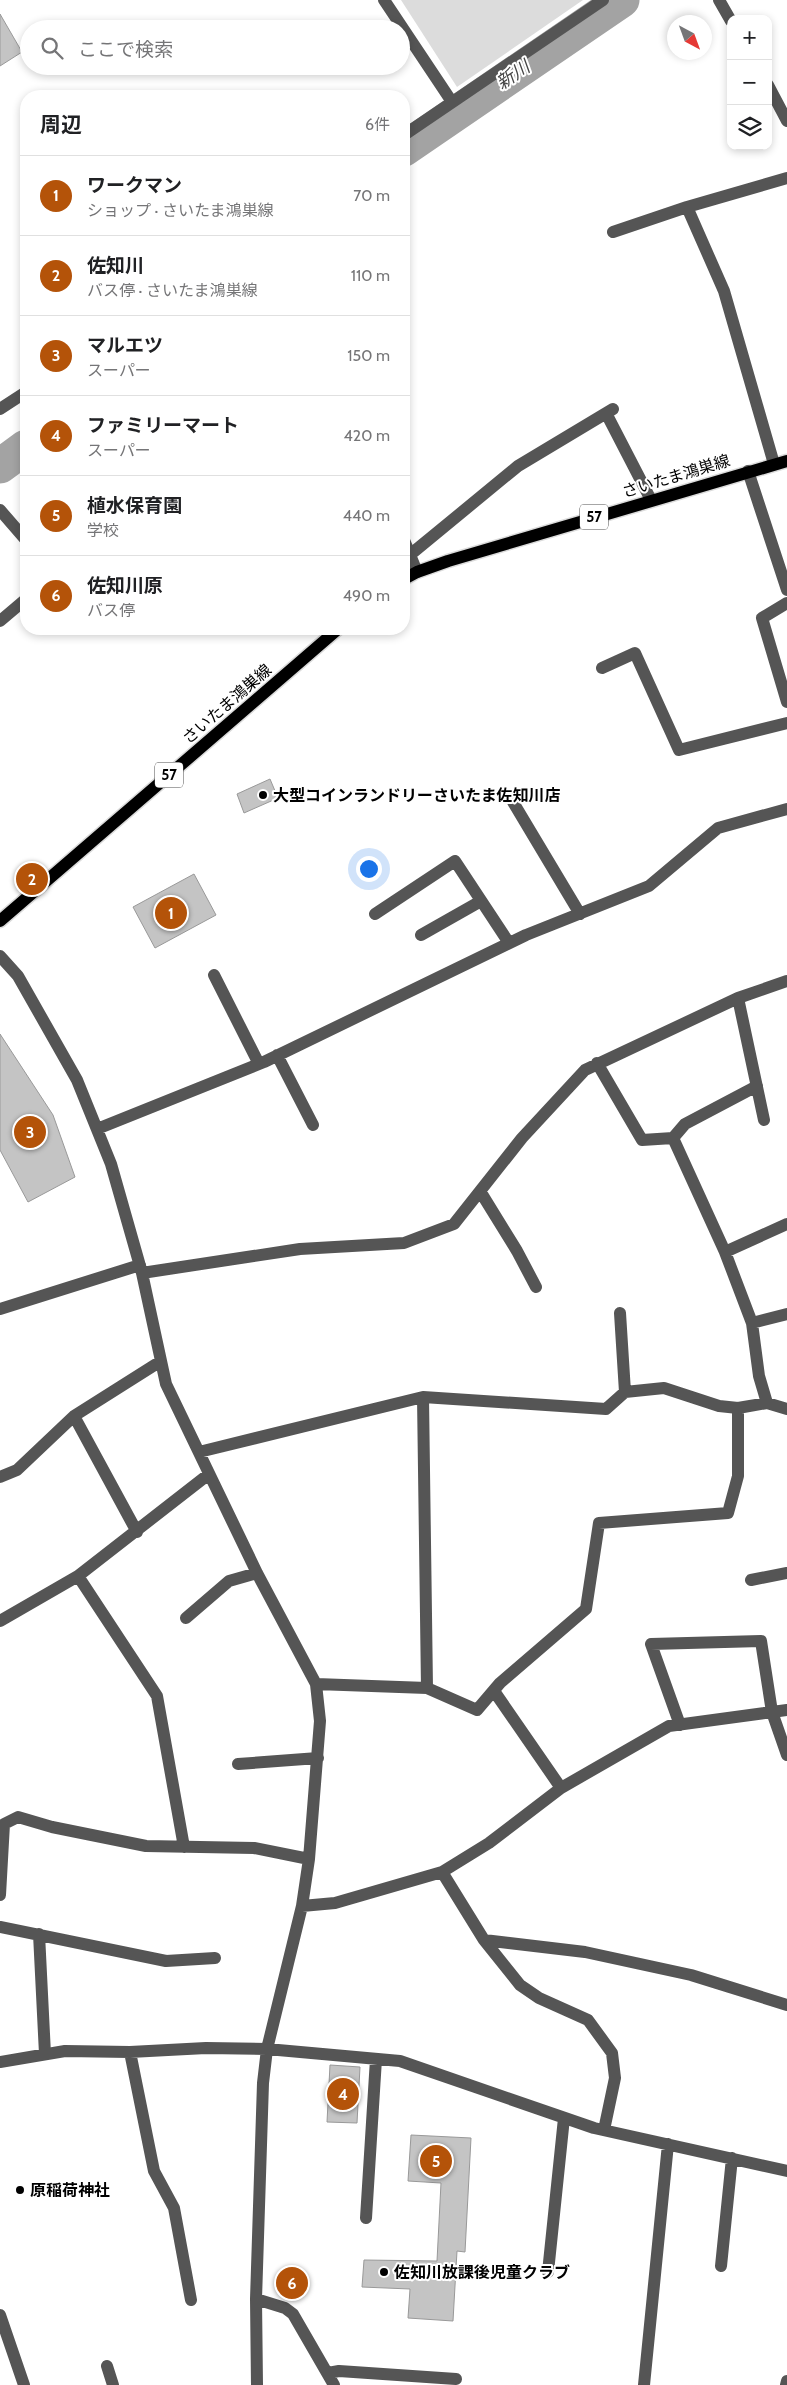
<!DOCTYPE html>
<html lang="ja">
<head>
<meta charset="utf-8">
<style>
	body { margin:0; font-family:Cabin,"Noto Sans JP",sans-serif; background:#f2f2f2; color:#202124 }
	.controls { position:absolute; right:15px; top:15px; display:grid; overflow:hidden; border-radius:10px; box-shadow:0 2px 8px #0003 }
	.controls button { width:45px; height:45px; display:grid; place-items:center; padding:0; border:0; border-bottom:1px solid #e0e0e0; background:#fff; color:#202124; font:25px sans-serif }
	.compass { position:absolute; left:667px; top:15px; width:45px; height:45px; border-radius:50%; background:#fff; box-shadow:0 2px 8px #0003; rotate:139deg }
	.you { position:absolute; left:368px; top:868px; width:18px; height:18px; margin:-12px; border:4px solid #fff; border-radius:50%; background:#1a73e8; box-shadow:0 0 0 8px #1a73e833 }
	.badge { display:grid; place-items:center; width:32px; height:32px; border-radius:50%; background:#b45309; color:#fff; font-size:16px; font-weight:700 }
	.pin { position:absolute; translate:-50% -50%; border:2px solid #fff; box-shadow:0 1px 5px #0006 }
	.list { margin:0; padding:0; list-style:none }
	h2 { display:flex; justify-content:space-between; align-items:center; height:65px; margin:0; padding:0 20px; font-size:21px }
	h2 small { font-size:16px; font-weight:400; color:#757577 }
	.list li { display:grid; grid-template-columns:32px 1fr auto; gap:15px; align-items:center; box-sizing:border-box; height:80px; padding:0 20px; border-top:1px solid #e0e0e0 }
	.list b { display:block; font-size:19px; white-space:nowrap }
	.list p { margin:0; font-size:16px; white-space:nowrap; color:#757577 }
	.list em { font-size:16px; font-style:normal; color:#757577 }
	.icon { flex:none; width:28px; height:28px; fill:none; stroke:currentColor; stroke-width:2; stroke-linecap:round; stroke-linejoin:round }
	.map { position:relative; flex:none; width:787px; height:2385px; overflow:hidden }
	.search { position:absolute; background:#fff; box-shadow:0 2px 8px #0003; left:20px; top:20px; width:390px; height:55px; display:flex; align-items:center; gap:12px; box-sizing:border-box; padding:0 18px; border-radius:28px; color:#757577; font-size:19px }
	.panel { position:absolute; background:#fff; box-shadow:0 2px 8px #0003; left:20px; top:90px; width:390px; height:545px; border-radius:20px }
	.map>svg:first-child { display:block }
</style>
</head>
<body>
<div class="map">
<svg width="787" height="2385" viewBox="0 0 787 2385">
	<rect width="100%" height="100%" fill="#fff"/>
	<path fill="#dcdcdc" d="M 401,0 L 583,0 L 457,87 Z"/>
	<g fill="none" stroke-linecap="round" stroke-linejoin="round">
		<path stroke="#a3a3a3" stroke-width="35" d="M 404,149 L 622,0
			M 0,466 L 26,447"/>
	</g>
	<path fill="#c4c4c4" stroke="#999" d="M 0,14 L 22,52 L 0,66 Z
		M 270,779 L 278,798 L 244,813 L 237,794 Z
		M 194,874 L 216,915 L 155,948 L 133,907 Z
		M 0,1034 L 53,1115 L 75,1177 L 28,1202 L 0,1150 Z
		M 330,2065 L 360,2067 L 357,2123 L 327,2122 Z
		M 411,2135 L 471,2138 L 465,2252 L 457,2251 L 453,2321 L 408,2318 L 410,2289 L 362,2287 L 364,2260 L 437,2261 L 441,2183 L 408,2181 Z"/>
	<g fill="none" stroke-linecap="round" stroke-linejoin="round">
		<g stroke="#dbdbdb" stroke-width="15">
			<path id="major" d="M 404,579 L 417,572 L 448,561 L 787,461
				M 0,921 L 338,629"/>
		</g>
		<path stroke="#555" stroke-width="12" d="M 384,0 L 452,102
			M 719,0 L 731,21
			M 768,85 L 787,121
			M 404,135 L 603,0
			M 687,207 L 724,291 L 774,464
			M 613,232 L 687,207 L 787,178
			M 0,409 L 26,392
			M 606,413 L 651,500
			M 748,471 L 787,590
			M 0,510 L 26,540
			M 404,540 L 417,572
			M 411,554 L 518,466 L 613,409
			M 787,603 L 762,618 L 787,702
			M 0,621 L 26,599
			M 602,668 L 635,653 L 679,750 L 787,723
			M 513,802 L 580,914
			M 375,914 L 455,861 L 509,943
			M 421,935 L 481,901
			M 0,956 L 18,976 L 77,1080 L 111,1164 L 142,1273 L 166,1384 L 257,1573 L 316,1684 L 320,1721 L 309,1859 L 302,1906 L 267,2049 L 263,2083 L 256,2299 L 257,2385
			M 214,975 L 259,1064
			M 738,998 L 764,1120
			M 277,1055 L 313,1125
			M 597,1063 L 642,1140 L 673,1138 L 685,1124 L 757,1086
			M 97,1129 L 264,1062 L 526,935 L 649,886 L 718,828 L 787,809
			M 673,1138 L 725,1252 L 752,1323 L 759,1376 L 767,1403
			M 480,1191 L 517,1251 L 536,1287
			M 725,1252 L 787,1224
			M 142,1273 L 300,1249 L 404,1243 L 454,1224 L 522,1138 L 585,1070 L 738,998 L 787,981
			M 0,1309 L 140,1265
			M 620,1313 L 625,1392
			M 752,1323 L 787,1314
			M 423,1397 L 427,1688
			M 74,1416 L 137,1532
			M 199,1452 L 423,1397 L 606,1409 L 625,1392 L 664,1388 L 719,1406 L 738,1408 L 767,1403 L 787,1409
			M 0,1477 L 17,1470 L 74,1416 L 161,1361
			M 78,1576 L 157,1696 L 184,1847
			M 751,1580 L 787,1573
			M 186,1618 L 229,1581 L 257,1573
			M 0,1621 L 78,1576 L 209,1474
			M 316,1684 L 427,1688 L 477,1710 L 500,1683 L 586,1609 L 599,1523 L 728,1513 L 738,1476 L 738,1408
			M 494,1691 L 561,1788
			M 680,1725 L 651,1644 L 761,1641 L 772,1712 L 787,1755
			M 238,1764 L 318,1758
			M 442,1872 L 484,1940 L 585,1952 L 691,1975 L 787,2005
			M 0,1895 L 4,1824 L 18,1817 L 52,1827 L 146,1846 L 254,1848 L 309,1859
			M 302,1906 L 335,1903 L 442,1872 L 489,1843 L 561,1788 L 669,1726 L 787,1710
			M 0,1927 L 166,1961 L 215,1958
			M 39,1934 L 45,2054
			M 484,1940 L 520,1985 L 539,1998 L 588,2020 L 612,2053 L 615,2078 L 604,2130
			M 130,2052 L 154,2171 L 174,2208 L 191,2300
			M 0,2062 L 65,2051 L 130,2052 L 206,2048 L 267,2049 L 400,2061 L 594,2128 L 787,2171
			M 366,2218 L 376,2059
			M 721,2266 L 732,2158
			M 548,2272 L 564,2118
			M 256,2299 L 285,2308 L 293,2314 L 334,2385
			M 0,2315 L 24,2385
			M 107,2366 L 113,2385
			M 328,2373 L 339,2371 L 456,2379
			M 644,2385 L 668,2144
			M 786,2385 L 787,2381"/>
		<use href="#major" stroke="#000" stroke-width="12"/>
	</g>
	<g fill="#000" stroke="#fff" stroke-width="2">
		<circle cx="263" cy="795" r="5"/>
		<circle cx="20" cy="2190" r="5"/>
		<circle cx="384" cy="2272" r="5"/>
	</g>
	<g text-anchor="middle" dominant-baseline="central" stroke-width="4" stroke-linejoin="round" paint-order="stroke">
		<g fill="#fff" stroke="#4c4c4c" stroke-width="1">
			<rect x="580" y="504.5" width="28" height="25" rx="4"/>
			<rect x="155" y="762.5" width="28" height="25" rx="4"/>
		</g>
		<g font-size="15" font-weight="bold" fill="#000">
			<text x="594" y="517">57</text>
			<text x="169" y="775">57</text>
		</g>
		<g font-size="16" fill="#000" stroke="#fff">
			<text transform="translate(676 476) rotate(-17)">さいたま鴻巣線</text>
			<text transform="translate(227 704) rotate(-41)">さいたま鴻巣線</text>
		</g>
		<g font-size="16" font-weight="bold" fill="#000" stroke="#fff" text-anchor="start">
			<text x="273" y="795">大型コインランドリーさいたま佐知川店</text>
			<text x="30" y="2190">原稲荷神社</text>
			<text x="394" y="2272">佐知川放課後児童クラブ</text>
		</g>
		<g font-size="18" font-style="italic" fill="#444" stroke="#fff">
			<text transform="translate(513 75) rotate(-34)">新川</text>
		</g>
	</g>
</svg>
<div class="controls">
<button>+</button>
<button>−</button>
<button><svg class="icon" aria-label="layers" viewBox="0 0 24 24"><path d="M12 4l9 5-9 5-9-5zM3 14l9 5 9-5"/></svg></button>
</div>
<svg class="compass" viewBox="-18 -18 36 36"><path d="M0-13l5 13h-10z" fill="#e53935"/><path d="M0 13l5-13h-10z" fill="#757577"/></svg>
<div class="you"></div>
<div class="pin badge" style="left:171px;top:913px">1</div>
<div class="pin badge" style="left:32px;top:879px">2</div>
<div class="pin badge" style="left:30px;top:1132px">3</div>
<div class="pin badge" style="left:343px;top:2094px">4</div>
<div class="pin badge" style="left:436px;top:2161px">5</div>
<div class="pin badge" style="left:292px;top:2283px">6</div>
<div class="search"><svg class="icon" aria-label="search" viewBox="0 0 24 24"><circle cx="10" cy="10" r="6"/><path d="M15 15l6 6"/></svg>ここで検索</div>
<section class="panel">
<h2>周辺<small>6件</small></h2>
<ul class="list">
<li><span class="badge">1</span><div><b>ワークマン</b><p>ショップ · さいたま鴻巣線</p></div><em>70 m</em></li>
<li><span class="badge">2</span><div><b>佐知川</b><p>バス停 · さいたま鴻巣線</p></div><em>110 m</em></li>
<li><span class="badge">3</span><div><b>マルエツ</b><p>スーパー</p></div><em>150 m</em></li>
<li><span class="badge">4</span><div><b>ファミリーマート</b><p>スーパー</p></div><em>420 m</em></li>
<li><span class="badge">5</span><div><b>植水保育園</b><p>学校</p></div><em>440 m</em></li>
<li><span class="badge">6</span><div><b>佐知川原</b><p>バス停</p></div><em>490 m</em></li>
</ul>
</section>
</div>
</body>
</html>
